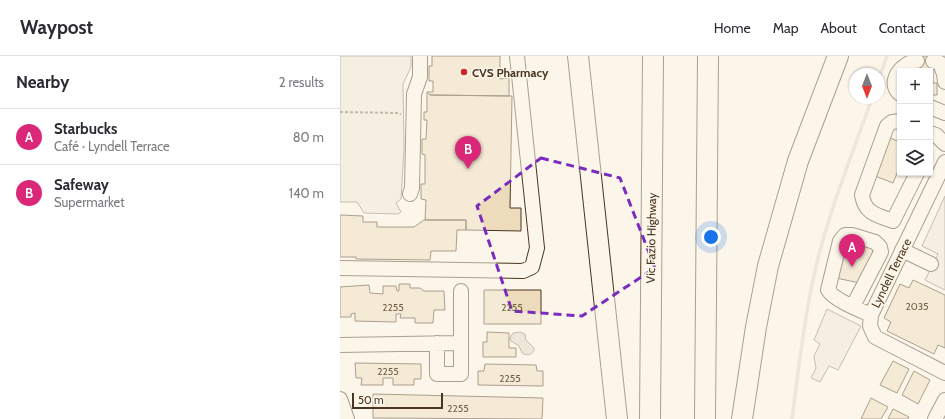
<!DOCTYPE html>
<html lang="en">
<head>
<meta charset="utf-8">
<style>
	body { margin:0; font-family:Cabin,sans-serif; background:#f7f7f7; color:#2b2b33 }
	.controls { position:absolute; right:12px; top:12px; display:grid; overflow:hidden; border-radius:0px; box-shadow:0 1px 3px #0004 }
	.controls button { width:36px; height:36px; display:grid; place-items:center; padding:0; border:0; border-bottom:1px solid #e1e1e2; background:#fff; color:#2b2b33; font:20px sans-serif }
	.compass { position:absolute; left:509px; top:12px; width:36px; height:36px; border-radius:50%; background:#fff; box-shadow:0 1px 3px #0004; rotate:180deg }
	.scale { position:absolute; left:12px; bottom:10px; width:91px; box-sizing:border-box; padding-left:4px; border:2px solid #4a3520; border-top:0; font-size:11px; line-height:14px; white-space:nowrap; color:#4a3520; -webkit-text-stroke:3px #fbf6e9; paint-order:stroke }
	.you { position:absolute; left:371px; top:181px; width:14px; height:14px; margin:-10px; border:3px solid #fff; border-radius:50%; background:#1a73e8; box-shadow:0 0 0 6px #1a73e833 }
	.badge { display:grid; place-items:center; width:26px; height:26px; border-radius:50%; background:#db2777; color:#fff; font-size:13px; font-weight:700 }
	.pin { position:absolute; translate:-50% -33px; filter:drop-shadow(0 1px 2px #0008) }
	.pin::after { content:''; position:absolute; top:21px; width:14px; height:12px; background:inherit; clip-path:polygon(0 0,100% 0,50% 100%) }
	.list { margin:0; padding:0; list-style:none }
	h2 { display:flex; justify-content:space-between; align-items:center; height:52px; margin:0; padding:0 16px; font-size:17px }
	h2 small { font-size:13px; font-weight:400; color:#7c7c81 }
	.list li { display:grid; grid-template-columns:26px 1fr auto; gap:12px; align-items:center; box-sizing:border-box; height:56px; padding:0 16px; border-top:1px solid #e1e1e2 }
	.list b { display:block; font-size:15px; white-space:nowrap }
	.list p { margin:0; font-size:13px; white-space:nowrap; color:#7c7c81 }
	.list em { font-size:13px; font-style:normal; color:#7c7c81 }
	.icon { flex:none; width:22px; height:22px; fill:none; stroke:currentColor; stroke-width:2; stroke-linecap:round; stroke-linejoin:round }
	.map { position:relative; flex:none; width:605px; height:363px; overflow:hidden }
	header { display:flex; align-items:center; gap:24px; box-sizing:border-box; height:56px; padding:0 20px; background:#fff; border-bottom:1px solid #e1e1e2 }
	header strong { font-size:19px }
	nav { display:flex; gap:22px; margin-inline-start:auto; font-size:14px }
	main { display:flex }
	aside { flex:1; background:#fff }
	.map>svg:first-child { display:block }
</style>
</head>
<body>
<header>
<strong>Waypost</strong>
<nav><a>Home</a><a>Map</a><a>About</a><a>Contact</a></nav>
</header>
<main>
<aside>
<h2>Nearby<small>2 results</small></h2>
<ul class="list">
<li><span class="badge">A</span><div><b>Starbucks</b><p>Café · Lyndell Terrace</p></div><em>80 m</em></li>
<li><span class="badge">B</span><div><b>Safeway</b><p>Supermarket</p></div><em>140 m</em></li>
</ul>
</aside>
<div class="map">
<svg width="605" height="363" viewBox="0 0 605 363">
	<rect width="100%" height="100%" fill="#fbf6e9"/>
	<path fill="#ede7d9" stroke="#887966" d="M 0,0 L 71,0 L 71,11 L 63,28 L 64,93 L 61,143 L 56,147 L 61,156 L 58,158 L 24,157 L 17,146 L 0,146 Z
		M 605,140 L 605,234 L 585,224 L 598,198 L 582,190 Z
		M 487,253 L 521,270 L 498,314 L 489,310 L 480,326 L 471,322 L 476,312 L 474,300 L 480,288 L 474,284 Z"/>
	<path fill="#dcd4c6" stroke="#887966" d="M 180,276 L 185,278 L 186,284 L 194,292 L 194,295 C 191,299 186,300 182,297 L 179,290 L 171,285 L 170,282 L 173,277 Z"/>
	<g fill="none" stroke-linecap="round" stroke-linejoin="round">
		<path stroke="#dcd4c6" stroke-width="3.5" d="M 539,22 L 547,0
			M 452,363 C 458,317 463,270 473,224 C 486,162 511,102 532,42"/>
	</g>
	<path fill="#ecdcbc" stroke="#4a3520" d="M 92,0 L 160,0 L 160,23 L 169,22 L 169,40 L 90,39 L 87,36 L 93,36 L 93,25 L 89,25 L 89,10 L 92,10 Z
		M 574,0 L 597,0 L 593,3 L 593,27 L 597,27 L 597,39 L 590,39 L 590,15 L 577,15 L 577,2 Z
		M 87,36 L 90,39 L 172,40 L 170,152 L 181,152 L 181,175 L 126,174 L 126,164 L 85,164 L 86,144 L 81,143 L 81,128 L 85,128 L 85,99 L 82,98 L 82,83 L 86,83 L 87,64 L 84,64 L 84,56 L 87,56 Z
		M 550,82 L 560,86 L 560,110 L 553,127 L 535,120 Z
		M 0,159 L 23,160 L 23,166 L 37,166 L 37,171 L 74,171 L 84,164 L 126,164 L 126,174 L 117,174 L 116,195 L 91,195 L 90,204 L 16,203 L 16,201 L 0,201 Z
		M 504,184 L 534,191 L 530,206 L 520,227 L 496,222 Z
		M 573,224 L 605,239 L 605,292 L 598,289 L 594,298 L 547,275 L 551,266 L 544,262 L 560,228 L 569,232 Z
		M 59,228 L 70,228 L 70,232 L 80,232 L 84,235 L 104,235 L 105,254 L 94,254 L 93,267 L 75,267 L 75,262 L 60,262 L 61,258 L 56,258 L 56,266 L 15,265 L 15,257 L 11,258 L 11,261 L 0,261 L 0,231 L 29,229 L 30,237 L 43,238 L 43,230 L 56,230 L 57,235 L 59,235 Z
		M 144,234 L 201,234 L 201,268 L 144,268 Z
		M 147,276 L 169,277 L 169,292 L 176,292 L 176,301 L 143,301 L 143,286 L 147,286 Z
		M 553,305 L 569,313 L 557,337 L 540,329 Z
		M 15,307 L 81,308 L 81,323 L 74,323 L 74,329 L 53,329 L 53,322 L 43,322 L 43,329 L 21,329 L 22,322 L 16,322 Z
		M 145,308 L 196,309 L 197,315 L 203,315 L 203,330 L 138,329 L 138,315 L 144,315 Z
		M 574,315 L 590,324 L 578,348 L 562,339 Z
		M 33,338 L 203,342 L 202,363 L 33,362 Z
		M 531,342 L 548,351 L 541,363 L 521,363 Z
		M 553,353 L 569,361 L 568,363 L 548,363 Z"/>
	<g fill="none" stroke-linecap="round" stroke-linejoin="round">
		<g stroke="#4a3520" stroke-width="16">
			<path id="minor" d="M 593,5 L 600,7 L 604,18 L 605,26
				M 560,38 C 546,26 562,6 577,5
				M 590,51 L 605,57
				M 560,65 L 552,66 L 547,70 L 522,139 C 525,158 537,159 553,165 L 577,117
				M 590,77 L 596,79 L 605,88
				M 605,106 L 531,259 L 530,270 L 535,281 L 605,317
				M 70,138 L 72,132 L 74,38 L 80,21 L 80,0
				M 562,194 L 591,208
				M 0,212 L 183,215 L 192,211 L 197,192 L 177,0
				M 513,250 L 541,196 L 540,191 L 535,186 L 512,179 L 505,179 L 500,185 L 488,234 C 494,244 520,254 531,259
				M 97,287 L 97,318 L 121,318 L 121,235
				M 0,289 L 121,287
				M 0,343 L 7,363
				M 595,363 L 605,344"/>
		</g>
		<g stroke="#4a3520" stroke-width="22">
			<path id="highway" d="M 238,0 L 277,363
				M 310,363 L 313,0
				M 365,363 L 368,0
				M 402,363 L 416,271 L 428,210 L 458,105 L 498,0"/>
		</g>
		<path stroke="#7f6f5c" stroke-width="2" stroke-dasharray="3 2" stroke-linecap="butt" d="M 0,56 L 57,57 L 61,58"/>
		<use href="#minor" stroke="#fbf6e9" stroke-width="14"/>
		<use href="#highway" stroke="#fbf6e9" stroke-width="20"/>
	</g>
	<path d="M0 0H605V363H0ZM 201,102 L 280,122 L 315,212 L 242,260 L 172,255 L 137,150 Z" fill="#fbf6e9" fill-opacity=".55" fill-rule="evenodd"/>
	<path fill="none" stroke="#7b2cbf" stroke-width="3" stroke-dasharray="8 5" stroke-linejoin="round" d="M 201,102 L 280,122 L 315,212 L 242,260 L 172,255 L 137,150 Z"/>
	<circle fill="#c62828" stroke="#fbf6e9" stroke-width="1.5" cx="124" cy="16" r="4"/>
	<g text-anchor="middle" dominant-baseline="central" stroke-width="3" stroke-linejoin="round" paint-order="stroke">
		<g font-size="10" fill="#725f47">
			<text x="577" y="250">2035</text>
			<text x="53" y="251">2255</text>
			<text x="172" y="251">2255</text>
			<text x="48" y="315">2255</text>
			<text x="170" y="322">2255</text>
			<text x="118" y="352">2255</text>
		</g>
		<g font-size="12" font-weight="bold" fill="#4a3520" stroke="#fbf6e9" text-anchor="start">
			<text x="132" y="16">CVS Pharmacy</text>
		</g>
		<g font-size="12" fill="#4a3520" stroke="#fbf6e9">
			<text transform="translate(311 182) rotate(-89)">Vic Fazio Highway</text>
			<text transform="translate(551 217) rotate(-64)">Lyndell Terrace</text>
		</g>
	</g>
</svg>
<div class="controls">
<button>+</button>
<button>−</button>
<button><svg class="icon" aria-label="layers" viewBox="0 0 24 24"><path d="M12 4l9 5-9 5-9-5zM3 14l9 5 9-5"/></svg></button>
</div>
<svg class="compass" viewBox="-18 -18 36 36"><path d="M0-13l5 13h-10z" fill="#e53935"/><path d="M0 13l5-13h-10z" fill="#7c7c81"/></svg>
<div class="scale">50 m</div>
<div class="you"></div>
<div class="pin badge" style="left:512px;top:211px">A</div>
<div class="pin badge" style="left:128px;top:113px">B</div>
</div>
</main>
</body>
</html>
